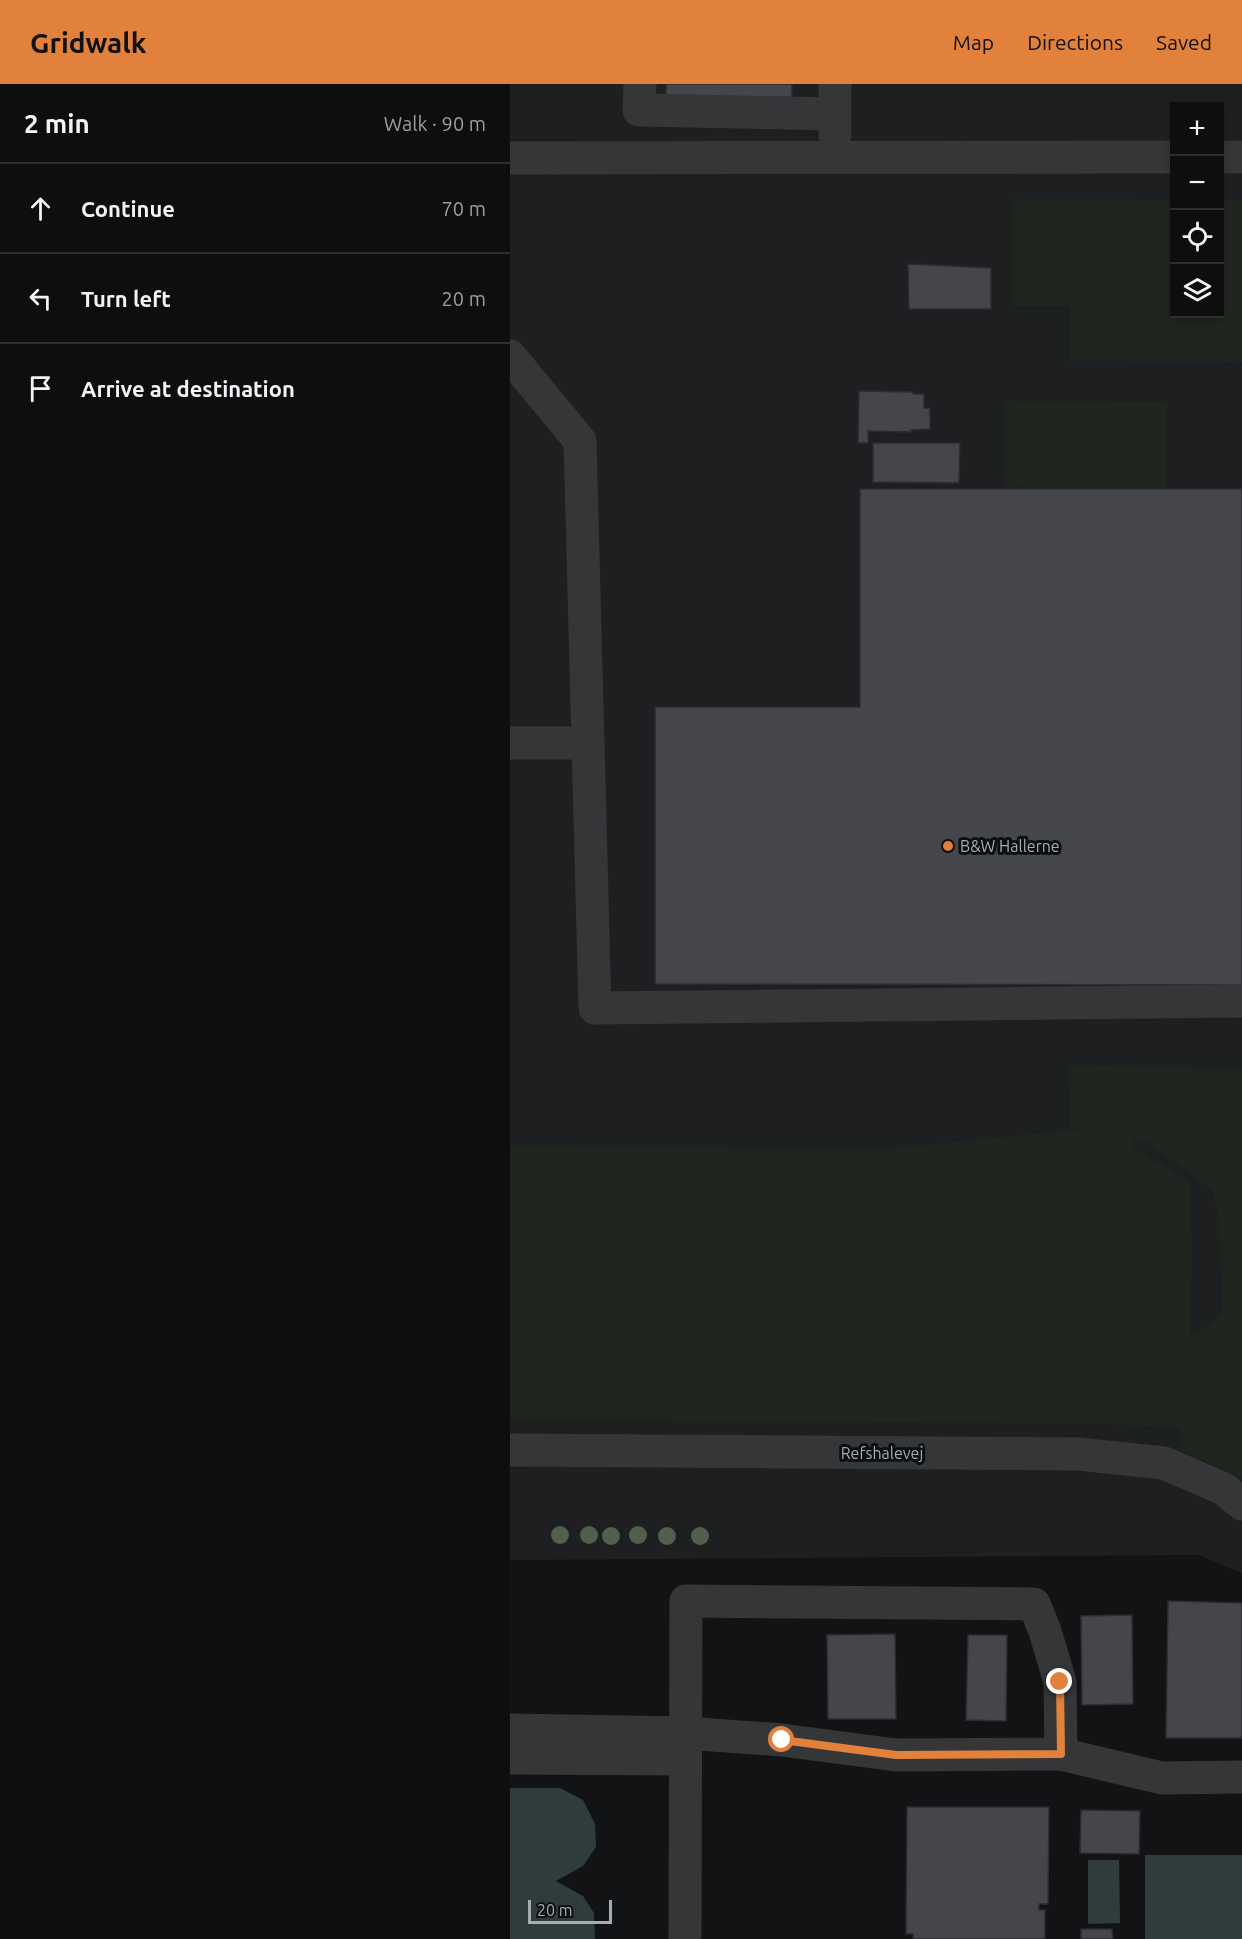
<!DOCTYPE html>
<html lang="en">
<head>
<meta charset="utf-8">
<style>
	body { margin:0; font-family:Ubuntu,sans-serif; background:#171718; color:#f1f3f6 }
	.controls { position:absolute; right:18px; top:18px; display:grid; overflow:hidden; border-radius:0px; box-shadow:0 3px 9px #0003 }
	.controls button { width:54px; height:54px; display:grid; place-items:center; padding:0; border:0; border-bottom:2px solid #2e2e2f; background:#0e0e0f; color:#f1f3f6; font:30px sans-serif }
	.scale { position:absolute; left:18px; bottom:15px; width:84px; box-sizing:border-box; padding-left:6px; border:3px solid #a5adb3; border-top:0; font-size:16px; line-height:21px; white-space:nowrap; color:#a5adb3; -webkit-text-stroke:4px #0d0e0f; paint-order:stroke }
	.stop { position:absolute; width:18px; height:18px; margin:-14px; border:4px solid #e2813c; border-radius:50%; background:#fff }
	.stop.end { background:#e2813c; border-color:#fff; box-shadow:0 2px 6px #0008 }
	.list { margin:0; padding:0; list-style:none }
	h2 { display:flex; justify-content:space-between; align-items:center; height:78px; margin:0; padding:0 24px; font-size:26px }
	h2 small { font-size:20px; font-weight:400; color:#9b9c9e }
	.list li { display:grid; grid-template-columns:39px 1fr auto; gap:18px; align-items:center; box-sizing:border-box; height:90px; padding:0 24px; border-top:2px solid #2e2e2f }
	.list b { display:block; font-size:22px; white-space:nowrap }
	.list em { font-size:20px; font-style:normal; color:#9b9c9e }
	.icon { flex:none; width:33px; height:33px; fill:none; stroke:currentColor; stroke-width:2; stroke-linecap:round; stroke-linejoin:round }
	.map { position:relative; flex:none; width:732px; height:1855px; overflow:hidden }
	header { display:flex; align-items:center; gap:36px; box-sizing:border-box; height:84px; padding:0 30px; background:#e2813c; color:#111 }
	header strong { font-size:28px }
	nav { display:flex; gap:33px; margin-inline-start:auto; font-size:21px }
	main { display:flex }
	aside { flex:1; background:#0e0e0f }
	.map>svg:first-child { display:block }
</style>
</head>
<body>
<header>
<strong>Gridwalk</strong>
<nav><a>Map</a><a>Directions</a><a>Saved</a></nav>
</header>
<main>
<aside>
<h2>2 min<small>Walk · 90 m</small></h2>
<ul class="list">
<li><svg class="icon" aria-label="ahead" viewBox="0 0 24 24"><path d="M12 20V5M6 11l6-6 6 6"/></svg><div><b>Continue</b></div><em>70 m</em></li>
<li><svg class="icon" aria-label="left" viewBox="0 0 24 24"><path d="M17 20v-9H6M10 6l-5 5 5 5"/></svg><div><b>Turn left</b></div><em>20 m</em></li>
<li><svg class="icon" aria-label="arrive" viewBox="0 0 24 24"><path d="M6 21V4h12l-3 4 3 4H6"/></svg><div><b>Arrive at destination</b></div></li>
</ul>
</aside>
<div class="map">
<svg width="732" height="1855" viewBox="0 0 732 1855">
	<rect width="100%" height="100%" fill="#121314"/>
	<path fill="#1e1f21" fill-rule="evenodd" d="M 0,0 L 732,0 L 732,1489 L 689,1471 L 0,1476 ZM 664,22 L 710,22 L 710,230 L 664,230 Z"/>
	<path fill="#20261f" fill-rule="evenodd" d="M 502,115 L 664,116 L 664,230 L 710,230 L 710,116 L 732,116 L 732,278 L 559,277 L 560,222 L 502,222 Z
		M 494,317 L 657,318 L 656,404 L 494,403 Z
		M 558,981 L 732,985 L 732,1393 L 671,1367 L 670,1344 L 600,1340 L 0,1335 L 0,1062 L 378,1065 L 571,1045 L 560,1042 ZM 622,1055 L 635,1057 L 701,1105 L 709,1131 L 712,1228 L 702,1240 L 679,1253 L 682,1178 L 680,1098 L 624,1063 Z"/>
	<path fill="#2f3b3d" d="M 0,1704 L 50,1704 L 73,1716 L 85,1740 L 86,1763 L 73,1782 L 46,1797 L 73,1812 L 84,1829 L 85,1855 L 0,1855 Z
		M 635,1771 L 732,1771 L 732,1855 L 635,1855 Z
		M 578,1776 L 609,1776 L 610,1839 L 578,1840 Z"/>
	<path fill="#444649" stroke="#2d2d30" stroke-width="1.5" d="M 156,0 L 282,0 L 282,13 L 156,13 Z
		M 398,180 L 481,184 L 481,225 L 399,225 Z
		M 349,307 L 403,308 L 403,310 L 414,310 L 414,324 L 420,324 L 420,345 L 401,346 L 401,348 L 358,347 L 358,359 L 348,359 Z
		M 363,359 L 450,359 L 449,399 L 363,398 Z
		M 350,405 L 732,405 L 732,901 L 145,900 L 145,623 L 350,623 Z
		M 658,1517 L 732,1519 L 732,1654 L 656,1654 Z
		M 622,1531 L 623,1620 L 572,1621 L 571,1532 Z
		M 385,1550 L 386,1635 L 318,1635 L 317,1551 Z
		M 458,1551 L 497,1551 L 496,1637 L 456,1636 Z
		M 397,1723 L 539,1723 L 538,1820 L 529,1820 L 529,1826 L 535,1826 L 535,1855 L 403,1855 L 403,1850 L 396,1850 Z
		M 571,1726 L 630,1727 L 629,1770 L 570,1769 Z
		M 571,1845 L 602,1845 L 603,1855 L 571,1855 Z"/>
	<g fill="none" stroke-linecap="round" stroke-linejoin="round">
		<path stroke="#343638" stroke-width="33" d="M 130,0 L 129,26 L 325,30
			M 325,0 L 325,51
			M 710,73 L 732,73
			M 0,74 L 664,73
			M 0,272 L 70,357 L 85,924 L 732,917
			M 0,659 L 78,659
			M 0,1366 L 568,1370 L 654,1379 L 714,1405 L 732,1420
			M 0,1646 L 175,1649 L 272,1656 L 386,1671 L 551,1670
			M 0,1674 L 175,1675
			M 175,1855 L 176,1517 L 524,1520 L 535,1547 L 550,1598 L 551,1670 L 652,1694 L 732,1693"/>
	</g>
	<g fill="#505f4e">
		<circle cx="50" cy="1451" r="9"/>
		<circle cx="79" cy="1451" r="9"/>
		<circle cx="128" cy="1451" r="9"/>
		<circle cx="101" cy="1452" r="9"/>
		<circle cx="157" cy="1452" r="9"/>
		<circle cx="190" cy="1452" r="9"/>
	</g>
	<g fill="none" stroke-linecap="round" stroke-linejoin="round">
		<path stroke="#e2813c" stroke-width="8" d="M 272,1656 L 386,1671 L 551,1670 L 550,1598"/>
	</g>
	<circle fill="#e2813c" stroke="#0d0e0f" stroke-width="2" cx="438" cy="762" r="6"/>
	<g text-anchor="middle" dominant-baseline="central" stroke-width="6" stroke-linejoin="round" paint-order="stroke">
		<g font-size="16" fill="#a5adb3" stroke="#0d0e0f" text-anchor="start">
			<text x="450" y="762">B&amp;W Hallerne</text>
		</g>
		<g font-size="16" fill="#a5adb3" stroke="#0d0e0f">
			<text x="372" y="1369">Refshalevej</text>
		</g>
	</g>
</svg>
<div class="controls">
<button>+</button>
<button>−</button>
<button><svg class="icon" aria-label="locate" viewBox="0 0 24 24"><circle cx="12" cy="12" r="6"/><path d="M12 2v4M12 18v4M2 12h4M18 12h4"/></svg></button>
<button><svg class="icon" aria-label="layers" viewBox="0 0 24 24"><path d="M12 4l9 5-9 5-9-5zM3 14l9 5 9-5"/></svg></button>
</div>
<div class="scale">20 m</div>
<div class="stop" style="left:272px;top:1656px"></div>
<div class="stop end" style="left:550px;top:1598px"></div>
</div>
</main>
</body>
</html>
